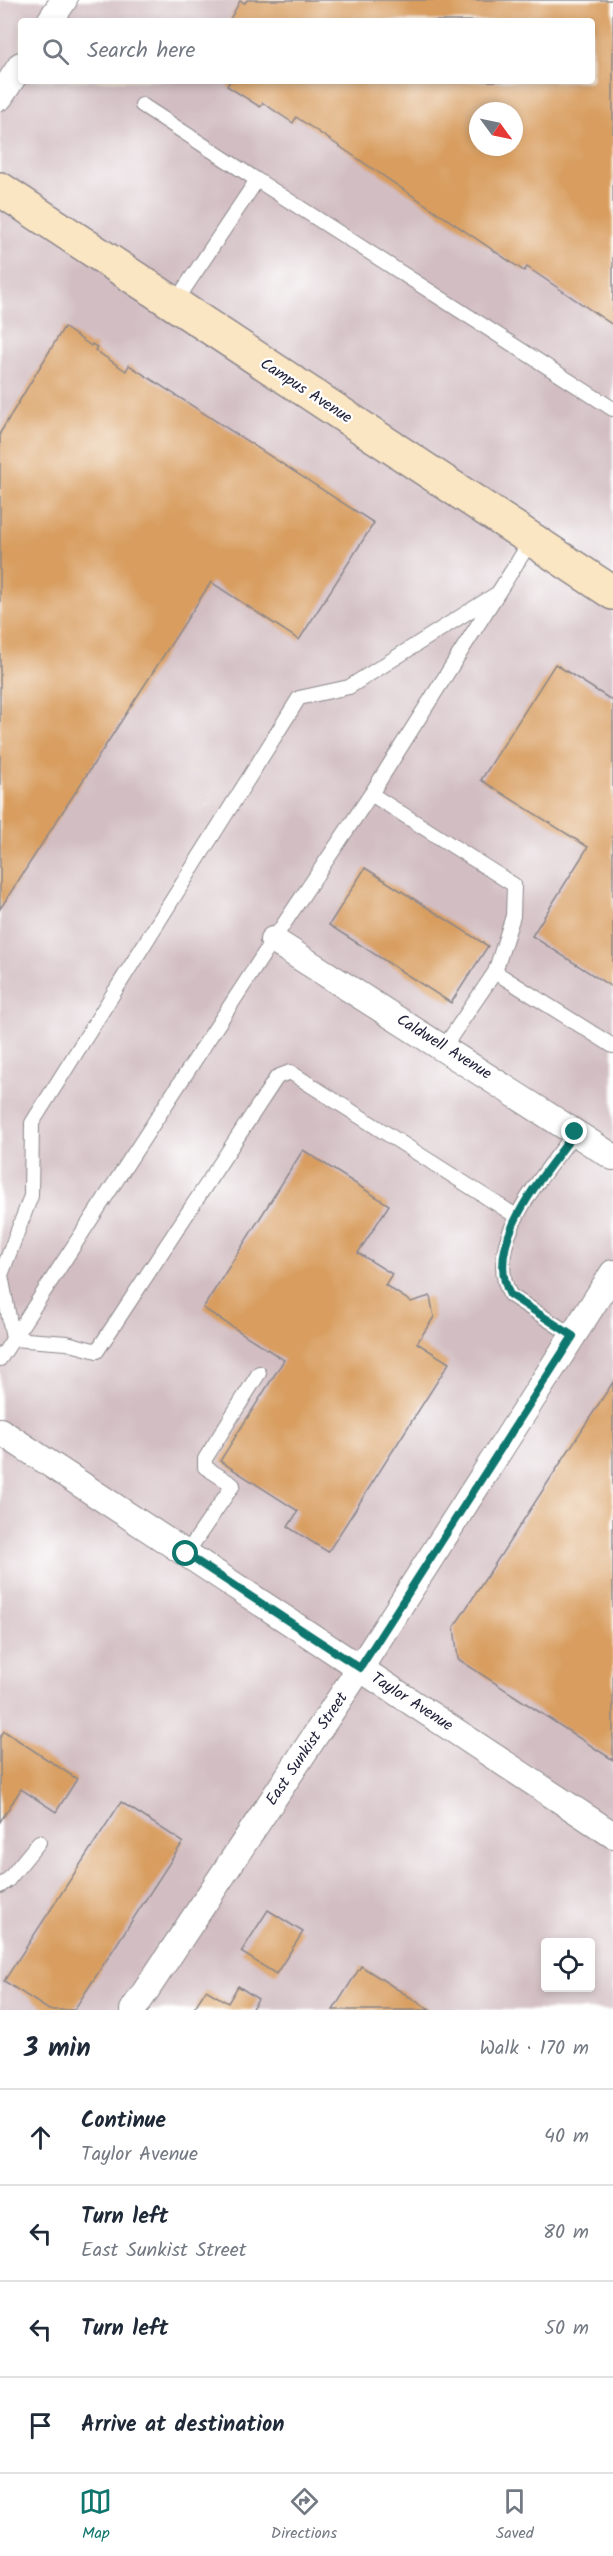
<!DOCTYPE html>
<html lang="en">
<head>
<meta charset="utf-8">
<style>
	body { margin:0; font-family:Kalam,sans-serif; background:#f2f2f3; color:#1f2937 }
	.controls { position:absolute; right:18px; bottom:18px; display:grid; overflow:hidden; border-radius:6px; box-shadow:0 3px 9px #0003 }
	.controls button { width:54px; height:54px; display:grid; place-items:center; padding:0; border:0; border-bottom:2px solid #e0e1e3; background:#fff; color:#1f2937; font:30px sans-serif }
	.compass { position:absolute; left:469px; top:102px; width:54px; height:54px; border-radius:50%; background:#fff; box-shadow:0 3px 9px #0003; rotate:123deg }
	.stop { position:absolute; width:18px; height:18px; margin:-14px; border:4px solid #0f766e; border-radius:50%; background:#fff }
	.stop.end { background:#0f766e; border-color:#fff; box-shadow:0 2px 6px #0008 }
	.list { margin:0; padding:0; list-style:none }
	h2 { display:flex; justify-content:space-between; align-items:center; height:78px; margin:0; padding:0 24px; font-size:26px }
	h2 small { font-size:20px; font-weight:400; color:#747a83 }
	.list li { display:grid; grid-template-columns:39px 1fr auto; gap:18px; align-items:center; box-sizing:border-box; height:96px; padding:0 24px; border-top:2px solid #e0e1e3 }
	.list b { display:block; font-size:22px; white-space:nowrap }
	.list p { margin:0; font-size:20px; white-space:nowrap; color:#747a83 }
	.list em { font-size:20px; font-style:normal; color:#747a83 }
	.icon { flex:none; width:33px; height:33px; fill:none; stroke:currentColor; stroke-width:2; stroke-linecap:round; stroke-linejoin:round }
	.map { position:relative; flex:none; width:613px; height:2010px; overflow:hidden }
	.search { position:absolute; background:#fff; box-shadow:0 3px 9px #0003; left:18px; right:18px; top:18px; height:66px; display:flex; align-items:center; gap:15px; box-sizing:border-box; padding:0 21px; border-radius:6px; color:#747a83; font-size:22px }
	.sheet { height:462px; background:#fff }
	nav { display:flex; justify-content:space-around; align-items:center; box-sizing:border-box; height:84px; border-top:2px solid #e0e1e3; background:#fff; font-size:16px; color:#747a83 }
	nav a { display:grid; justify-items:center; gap:3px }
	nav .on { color:#0f766e }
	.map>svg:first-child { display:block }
</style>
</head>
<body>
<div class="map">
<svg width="613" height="2010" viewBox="0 0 613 2010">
	<rect width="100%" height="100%" fill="#fff"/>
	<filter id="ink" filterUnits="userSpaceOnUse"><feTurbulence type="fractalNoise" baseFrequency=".0167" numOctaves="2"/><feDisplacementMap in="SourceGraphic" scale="12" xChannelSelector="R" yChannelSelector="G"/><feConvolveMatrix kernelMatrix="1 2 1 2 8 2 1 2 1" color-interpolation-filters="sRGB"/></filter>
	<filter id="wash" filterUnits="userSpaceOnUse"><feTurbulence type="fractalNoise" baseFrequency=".008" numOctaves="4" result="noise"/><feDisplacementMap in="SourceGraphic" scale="24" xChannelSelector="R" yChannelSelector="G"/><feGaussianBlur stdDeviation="1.35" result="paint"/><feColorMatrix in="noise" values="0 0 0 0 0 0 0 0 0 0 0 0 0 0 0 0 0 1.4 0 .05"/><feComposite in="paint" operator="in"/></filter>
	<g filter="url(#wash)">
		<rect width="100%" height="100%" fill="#f7ecdb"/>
		<path fill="#d2bec2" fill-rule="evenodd" d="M 0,0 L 613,0 L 613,2010 L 0,2010 ZM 21,21 L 592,21 L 592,81 L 21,81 ZM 478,111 L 514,111 L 514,147 L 478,147 ZM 546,1942 L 590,1942 L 590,1988 L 546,1988 Z"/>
		<g id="blocks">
			<path fill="#d89d5f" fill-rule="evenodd" d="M 247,0 L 613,0 L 613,325 L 527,267 L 524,271 L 296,117 L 293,123 L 263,103 L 260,107 L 227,86 L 230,81 L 592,81 L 592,21 L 229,21 L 240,1 L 245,3 ZM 478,111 L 514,111 L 514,147 L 478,147 Z
				M 64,327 L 91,346 L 92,344 L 97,347 L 95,350 L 126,371 L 129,365 L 374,523 L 299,640 L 211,582 L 0,909 L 0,433 Z
				M 555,664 L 613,701 L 613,988 L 532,936 L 588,847 L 481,780 Z
				M 365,868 L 488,946 L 451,1003 L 329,925 Z
				M 303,1150 L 389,1205 L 358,1253 L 392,1274 L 385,1285 L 411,1302 L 430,1296 L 434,1317 L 417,1343 L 449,1363 L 328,1552 L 288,1527 L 298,1511 L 220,1461 L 284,1360 L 203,1308 Z
				M 613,1382 L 613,1760 L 458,1659 L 454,1627 Z
				M 4,1731 L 77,1779 L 56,1812 L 21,1789 L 0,1822 L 0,1737 Z
				M 121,1802 L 183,1842 L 74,2010 L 49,2010 L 4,1981 Z
				M 268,1910 L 303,1932 L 276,1974 L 241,1952 Z
				M 361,1966 L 430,2010 L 333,2010 Z
				M 238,1986 L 258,1999 L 251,2010 L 193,2010 L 206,1990 L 228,2003 Z"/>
		</g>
	</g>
	<g filter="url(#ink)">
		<use href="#blocks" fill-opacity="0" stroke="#8c878b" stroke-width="1.5"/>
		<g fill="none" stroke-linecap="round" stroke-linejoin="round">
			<g stroke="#8c878b" stroke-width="16">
				<path id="lane" d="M 142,105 L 257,180
					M 174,304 L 257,180 L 613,409
					M 498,593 L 349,687 L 299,698 L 32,1123 L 31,1196 L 1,1275 L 13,1339 L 67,1343 L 97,1351 L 277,1077 L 290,1072 L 516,1216
					M 371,794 L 514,885 L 513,916 L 495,972 L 444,1047
					M 495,972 L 613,1046
					M 573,1336 L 510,1295 C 482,1240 545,1175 575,1132
					M 0,1359 L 273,940 L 371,794 L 532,539
					M 186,1554 L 233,1485 L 205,1467 L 205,1459 L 259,1373
					M 0,1886 L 8,1880 L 39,1842"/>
			</g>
			<g stroke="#8c878b" stroke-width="28">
				<path id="street" d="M 50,21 L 64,0
					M 0,97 L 21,65
					M 273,940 L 613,1157
					M 0,1431 L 613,1835
					M 133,2010 L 360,1668 L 613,1273"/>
			</g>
			<g stroke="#8c878b" stroke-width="36">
				<path id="secondary" d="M 0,189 L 613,593"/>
			</g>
			<use href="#lane" stroke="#fff" stroke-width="14"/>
			<use href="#street" stroke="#fff" stroke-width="26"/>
			<use href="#secondary" stroke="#fbe6c4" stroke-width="33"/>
		</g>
	</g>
	<g fill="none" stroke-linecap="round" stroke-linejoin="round" filter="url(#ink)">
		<path stroke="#0f766e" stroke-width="8" d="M 186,1554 L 360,1668 L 573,1336 L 510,1295 C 482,1241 546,1174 575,1132"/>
	</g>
	<g text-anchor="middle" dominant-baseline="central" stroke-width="4.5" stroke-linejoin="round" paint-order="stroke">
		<g font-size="16" fill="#22223b" stroke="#fff">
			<text transform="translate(306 391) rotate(33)">Campus Avenue</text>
			<text transform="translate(444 1047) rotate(32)">Caldwell Avenue</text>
			<text transform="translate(412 1702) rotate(33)">Taylor Avenue</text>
			<text transform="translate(307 1749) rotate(-56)">East Sunkist Street</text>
		</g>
	</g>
</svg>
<div class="controls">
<button><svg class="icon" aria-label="locate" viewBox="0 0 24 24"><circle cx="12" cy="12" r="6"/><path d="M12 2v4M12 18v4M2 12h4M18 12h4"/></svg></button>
</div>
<svg class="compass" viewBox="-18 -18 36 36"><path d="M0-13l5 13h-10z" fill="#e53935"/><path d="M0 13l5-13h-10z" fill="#747a83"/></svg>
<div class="stop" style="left:186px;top:1554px"></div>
<div class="stop end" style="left:575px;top:1132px"></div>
<div class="search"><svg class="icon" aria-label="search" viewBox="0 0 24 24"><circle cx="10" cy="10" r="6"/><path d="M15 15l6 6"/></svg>Search here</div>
</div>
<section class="sheet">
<h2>3 min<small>Walk · 170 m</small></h2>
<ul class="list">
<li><svg class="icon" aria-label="ahead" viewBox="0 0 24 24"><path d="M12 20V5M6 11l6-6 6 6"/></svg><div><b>Continue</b><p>Taylor Avenue</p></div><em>40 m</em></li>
<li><svg class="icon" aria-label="left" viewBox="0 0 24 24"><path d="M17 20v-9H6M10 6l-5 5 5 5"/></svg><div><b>Turn left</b><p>East Sunkist Street</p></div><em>80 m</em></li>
<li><svg class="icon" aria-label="left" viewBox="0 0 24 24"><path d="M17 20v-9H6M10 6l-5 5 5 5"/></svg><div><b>Turn left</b></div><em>50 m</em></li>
<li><svg class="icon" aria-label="arrive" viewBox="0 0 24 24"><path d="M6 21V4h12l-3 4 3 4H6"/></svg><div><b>Arrive at destination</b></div></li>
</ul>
</section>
<nav>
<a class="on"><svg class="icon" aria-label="map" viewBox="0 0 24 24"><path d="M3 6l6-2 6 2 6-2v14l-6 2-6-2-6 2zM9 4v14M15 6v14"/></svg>Map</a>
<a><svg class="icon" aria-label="directions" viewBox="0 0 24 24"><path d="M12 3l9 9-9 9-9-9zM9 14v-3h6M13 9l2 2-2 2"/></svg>Directions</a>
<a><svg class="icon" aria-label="saved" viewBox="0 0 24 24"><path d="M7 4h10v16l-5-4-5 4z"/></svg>Saved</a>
</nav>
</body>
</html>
